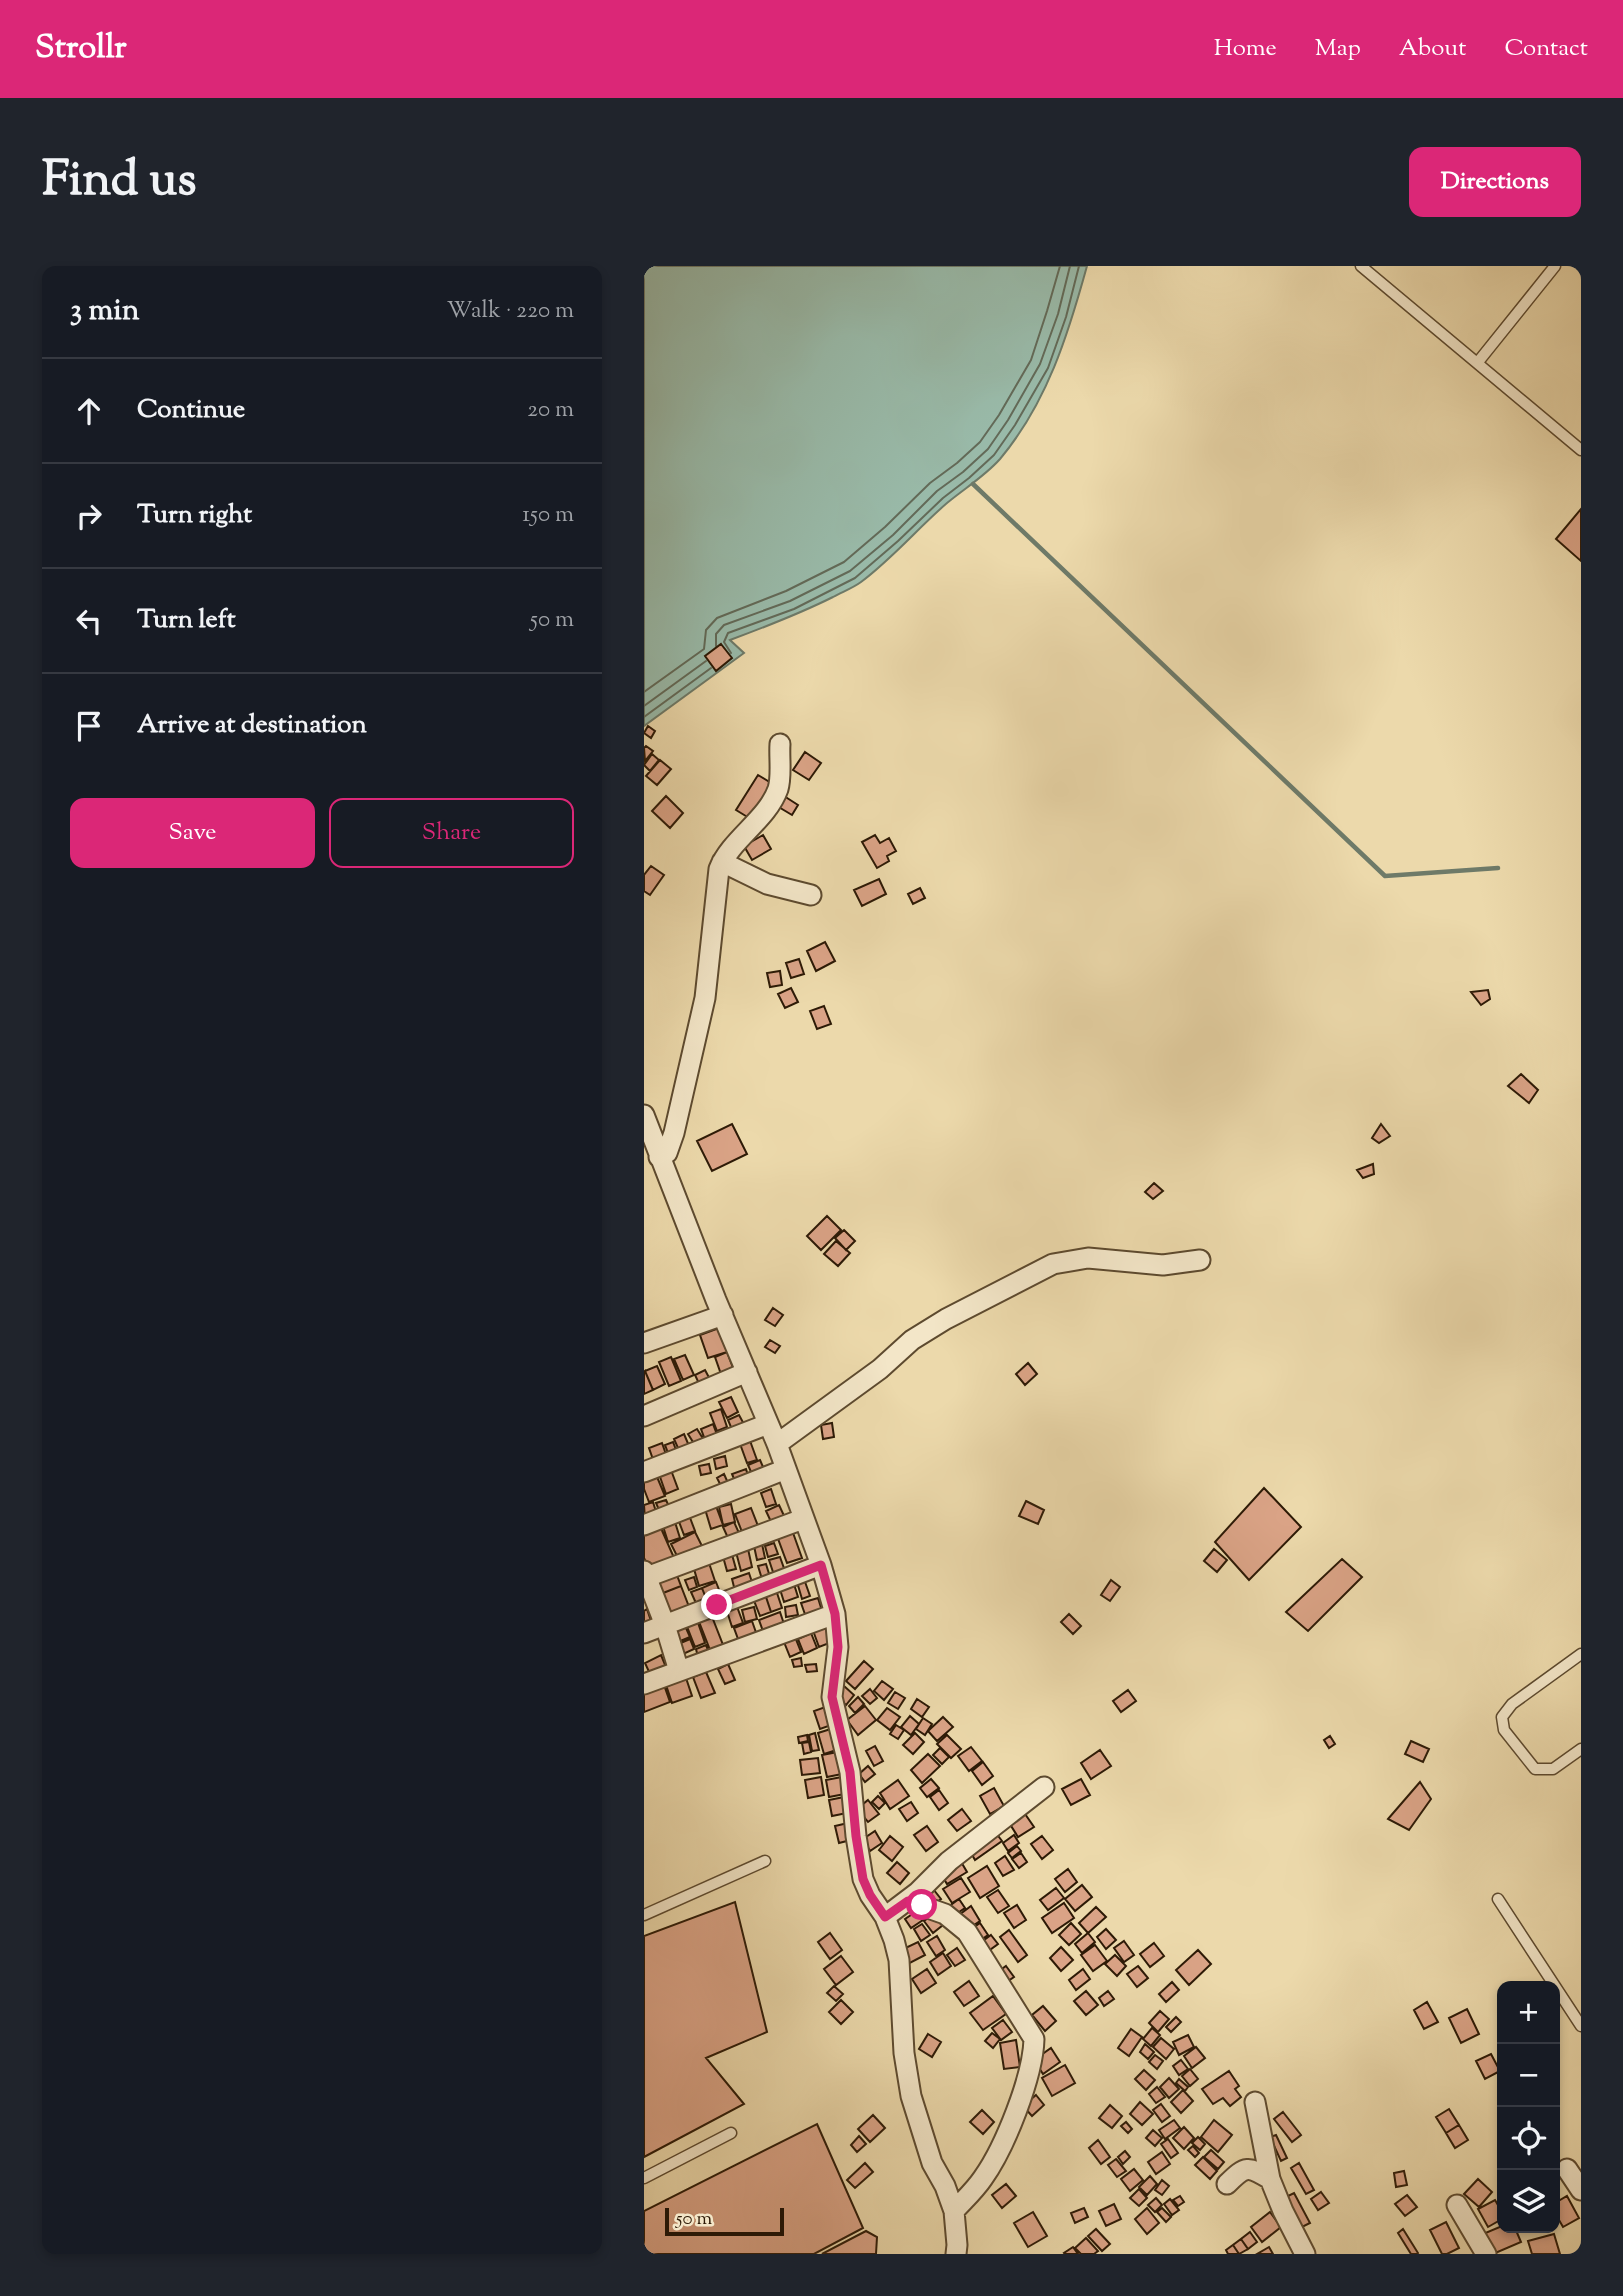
<!DOCTYPE html>
<html lang="en">
<head>
<meta charset="utf-8">
<style>
	body { margin:0; font-family:"Sorts Mill Goudy",serif; background:#20242c; color:#f1f3f6 }
	.controls { position:absolute; right:21px; bottom:21px; display:grid; overflow:hidden; border-radius:14px; box-shadow:0 4px 10px #0003 }
	.controls button { width:63px; height:63px; display:grid; place-items:center; padding:0; border:0; border-bottom:2px solid #363941; background:#171b24; color:#f1f3f6; font:35px sans-serif }
	.scale { position:absolute; left:21px; bottom:18px; width:119px; box-sizing:border-box; padding-left:7px; border:4px solid #2d1a06; border-top:0; font-size:19px; line-height:24px; white-space:nowrap; color:#2d1a06; -webkit-text-stroke:5px #f3e6c8; paint-order:stroke }
	.stop { position:absolute; width:21px; height:21px; margin:-16px; border:5px solid #db2777; border-radius:50%; background:#fff }
	.stop.end { background:#db2777; border-color:#fff; box-shadow:0 2px 7px #0008 }
	.list { margin:0; padding:0; list-style:none }
	h2 { display:flex; justify-content:space-between; align-items:center; height:91px; margin:0; padding:0 28px; font-size:30px }
	h2 small { font-size:23px; font-weight:400; color:#9ea1a6 }
	.list li { display:grid; grid-template-columns:46px 1fr auto; gap:21px; align-items:center; box-sizing:border-box; height:105px; padding:0 28px; border-top:2px solid #363941 }
	.list b { display:block; font-size:26px; white-space:nowrap }
	.list em { font-size:23px; font-style:normal; color:#9ea1a6 }
	.actions { display:flex; gap:14px; padding:21px 28px }
	.actions a { flex:1; padding:16px 0; border:2px solid #db2777; border-radius:14px; text-align:center; font-size:24px; color:#db2777 }
	.actions .main { background:#db2777; color:#fff }
	.icon { flex:none; width:38px; height:38px; fill:none; stroke:currentColor; stroke-width:2; stroke-linecap:round; stroke-linejoin:round }
	.map { position:relative; flex:none; width:937px; height:1988px; overflow:hidden; border-radius:14px }
	header { display:flex; align-items:center; gap:42px; box-sizing:border-box; height:98px; padding:0 35px; background:#db2777; color:#fff }
	header strong { font-size:33px }
	nav { display:flex; gap:38px; margin-inline-start:auto; font-size:24px }
	.intro { display:flex; align-items:center; justify-content:space-between; box-sizing:border-box; height:168px; padding:0 42px }
	h1 { margin:0; font-size:49px }
	.button { padding:18px 32px; border-radius:14px; background:#db2777; color:#fff; font-size:24px; font-weight:700 }
	main { display:flex; gap:42px; padding:0 42px }
	aside { flex:1; background:#171b24; border-radius:14px; box-shadow:0 4px 10px #0003 }
	.map>svg:first-child { display:block }
</style>
</head>
<body>
<header>
<strong>Strollr</strong>
<nav><a>Home</a><a>Map</a><a>About</a><a>Contact</a></nav>
</header>
<div class="intro"><h1>Find us</h1><a class="button">Directions</a></div>
<main>
<aside>
<h2>3 min<small>Walk · 220 m</small></h2>
<ul class="list">
<li><svg class="icon" aria-label="ahead" viewBox="0 0 24 24"><path d="M12 20V5M6 11l6-6 6 6"/></svg><div><b>Continue</b></div><em>20 m</em></li>
<li><svg class="icon" aria-label="right" viewBox="0 0 24 24"><path d="M7 20v-9h11M14 6l5 5-5 5"/></svg><div><b>Turn right</b></div><em>150 m</em></li>
<li><svg class="icon" aria-label="left" viewBox="0 0 24 24"><path d="M17 20v-9H6M10 6l-5 5 5 5"/></svg><div><b>Turn left</b></div><em>50 m</em></li>
<li><svg class="icon" aria-label="arrive" viewBox="0 0 24 24"><path d="M6 21V4h12l-3 4 3 4H6"/></svg><div><b>Arrive at destination</b></div></li>
</ul>
<div class="actions"><a class="main">Save</a><a>Share</a></div>
</aside>
<div class="map">
<svg width="937" height="1988" viewBox="0 0 937 1988">
	<rect width="100%" height="100%" fill="#ecd9ab"/>
	<filter id="stains"><feTurbulence type="fractalNoise" baseFrequency=".00286" numOctaves="4"/><feColorMatrix values="0 0 0 0 .2 0 0 0 0 .09 0 0 0 0 .02 0 0 0 .5 -.17"/></filter>
	<radialGradient id="worn" r=".72"><stop offset=".6" stop-color="#630" stop-opacity="0"/><stop offset="1" stop-color="#630" stop-opacity=".3"/></radialGradient>
	<path fill="#99baa9" stroke="#6e7a68" stroke-width="2" d="M 0,0 L 443,0 C 424,69 403,137 356,193 C 341,210 321,222 303,237 C 274,262 249,292 217,316 C 209,322 198,326 189,331 C 155,348 121,361 86,374 L 100,387 L 0,460 Z"/>
	<g fill="none" stroke-linecap="round" stroke-linejoin="round">
		<path stroke="#636a58" stroke-width="2" d="M 72,380 L 72,368 L 80,359 L 146,335 L 206,305 L 249,269 L 293,225 L 319,206 L 344,183 L 364,154 L 396,98 L 414,48 L 426,0
			M 87,387 L 80,376 L 84,367 L 150,343 L 211,312 L 254,275 L 299,232 L 325,212 L 350,189 L 371,159 L 404,102 L 422,51 L 435,0
			M 0,426 L 60,383 L 62,364 L 73,352 L 142,325 L 200,296 L 241,261 L 286,217 L 313,197 L 336,176 L 355,149 L 387,94 L 403,45 L 416,0
			M 0,440 L 62,395
			M 0,451 L 67,402"/>
		<path stroke="#6e7a68" stroke-width="4.5" d="M 329,218 L 741,610 L 854,602"/>
	</g>
	<path fill="#daa386" stroke="#2d1a06" stroke-width="2" d="M 937,243 L 937,295 L 912,273 Z
		M 77,378 L 88,392 L 72,405 L 61,390 Z
		M 4,460 L 11,465 L 7,472 L 0,467 Z
		M 2,480 L 9,485 L 1,495 L 0,482 Z
		M 161,486 L 177,497 L 165,514 L 149,504 Z
		M 8,488 L 15,494 L 6,505 L 0,499 Z
		M 16,494 L 27,503 L 13,519 L 2,510 Z
		M 114,509 L 132,520 L 110,555 L 92,544 Z
		M 22,530 L 39,547 L 26,562 L 8,545 Z
		M 140,530 L 154,539 L 148,549 L 133,540 Z
		M 119,569 L 127,583 L 108,594 L 100,580 Z
		M 231,569 L 236,577 L 245,572 L 252,585 L 243,590 L 245,595 L 233,602 L 218,576 Z
		M 7,600 L 20,609 L 6,629 L 0,625 L 0,609 Z
		M 235,613 L 242,628 L 218,640 L 210,624 Z
		M 276,622 L 281,632 L 269,638 L 264,628 Z
		M 181,676 L 191,695 L 172,705 L 163,685 Z
		M 155,693 L 160,708 L 147,712 L 142,697 Z
		M 136,705 L 138,719 L 126,721 L 123,707 Z
		M 147,722 L 154,736 L 141,742 L 134,728 Z
		M 844,724 L 846,733 L 837,739 L 827,726 Z
		M 180,740 L 187,758 L 173,763 L 166,745 Z
		M 877,808 L 894,824 L 885,837 L 864,820 Z
		M 88,858 L 103,888 L 68,905 L 53,875 Z
		M 737,858 L 746,870 L 735,877 L 728,872 Z
		M 729,898 L 730,908 L 719,912 L 713,904 Z
		M 510,917 L 519,925 L 509,933 L 501,926 Z
		M 183,950 L 197,964 L 177,984 L 163,970 Z
		M 200,964 L 211,975 L 202,984 L 191,972 Z
		M 192,975 L 206,987 L 194,1000 L 180,988 Z
		M 129,1042 L 139,1049 L 131,1060 L 121,1054 Z
		M 75,1062 L 83,1086 L 64,1092 L 56,1069 Z
		M 126,1074 L 136,1080 L 131,1087 L 121,1081 Z
		M 83,1086 L 91,1107 L 78,1111 L 71,1091 Z
		M 41,1089 L 50,1109 L 39,1114 L 30,1093 Z
		M 27,1091 L 37,1115 L 25,1120 L 15,1096 Z
		M 384,1097 L 393,1108 L 381,1119 L 372,1108 Z
		M 13,1100 L 21,1118 L 9,1124 L 1,1105 Z
		M 61,1104 L 69,1119 L 58,1124 L 51,1109 Z
		M 1,1105 L 9,1124 L 0,1128 L 0,1106 Z
		M 87,1131 L 94,1146 L 83,1152 L 75,1136 Z
		M 77,1143 L 83,1161 L 73,1165 L 66,1147 Z
		M 95,1149 L 101,1160 L 89,1166 L 84,1154 Z
		M 188,1157 L 190,1171 L 179,1173 L 177,1159 Z
		M 69,1158 L 75,1174 L 63,1179 L 57,1163 Z
		M 53,1163 L 63,1179 L 54,1184 L 44,1168 Z
		M 40,1168 L 48,1187 L 38,1191 L 30,1173 Z
		M 105,1172 L 113,1194 L 103,1197 L 95,1175 Z
		M 29,1176 L 34,1189 L 26,1192 L 21,1179 Z
		M 18,1177 L 25,1197 L 12,1202 L 5,1182 Z
		M 81,1190 L 83,1200 L 72,1203 L 70,1193 Z
		M 116,1194 L 123,1210 L 111,1215 L 104,1199 Z
		M 65,1198 L 67,1207 L 57,1209 L 55,1200 Z
		M 102,1203 L 106,1216 L 93,1220 L 88,1208 Z
		M 27,1204 L 34,1223 L 22,1228 L 15,1208 Z
		M 11,1206 L 21,1230 L 5,1236 L 0,1223 L 0,1211 Z
		M 80,1208 L 84,1217 L 77,1220 L 73,1212 Z
		M 620,1222 L 657,1261 L 605,1314 L 571,1276 Z
		M 127,1223 L 132,1238 L 122,1241 L 117,1227 Z
		M 22,1234 L 28,1247 L 18,1251 L 12,1237 Z
		M 382,1235 L 400,1244 L 394,1258 L 375,1250 Z
		M 9,1236 L 13,1249 L 1,1253 L 0,1239 Z
		M 87,1238 L 91,1256 L 79,1259 L 75,1241 Z
		M 135,1239 L 142,1254 L 129,1260 L 122,1245 Z
		M 72,1240 L 79,1259 L 67,1263 L 61,1243 Z
		M 107,1242 L 116,1265 L 100,1271 L 91,1248 Z
		M 45,1249 L 51,1265 L 40,1269 L 34,1253 Z
		M 30,1253 L 36,1272 L 24,1276 L 18,1257 Z
		M 90,1256 L 95,1267 L 84,1272 L 79,1261 Z
		M 16,1260 L 31,1294 L 6,1305 L 0,1292 L 0,1266 Z
		M 148,1264 L 158,1292 L 143,1297 L 133,1270 Z
		M 51,1266 L 60,1284 L 36,1296 L 27,1278 Z
		M 130,1277 L 134,1288 L 124,1291 L 121,1280 Z
		M 118,1278 L 121,1292 L 113,1294 L 110,1280 Z
		M 104,1283 L 108,1301 L 97,1305 L 92,1286 Z
		M 570,1283 L 583,1294 L 573,1306 L 560,1295 Z
		M 87,1285 L 92,1303 L 83,1305 L 78,1287 Z
		M 136,1291 L 142,1308 L 131,1312 L 125,1294 Z
		M 698,1293 L 718,1311 L 664,1365 L 642,1346 Z
		M 65,1297 L 71,1315 L 55,1320 L 50,1303 Z
		M 122,1298 L 126,1311 L 118,1313 L 114,1300 Z
		M 31,1304 L 37,1320 L 14,1329 L 8,1313 Z
		M 105,1307 L 109,1319 L 91,1325 L 88,1313 Z
		M 50,1311 L 53,1321 L 45,1324 L 41,1314 Z
		M 160,1313 L 166,1330 L 158,1333 L 153,1316 Z
		M 467,1314 L 476,1321 L 466,1335 L 457,1329 Z
		M 149,1315 L 154,1331 L 140,1336 L 135,1320 Z
		M 72,1316 L 79,1334 L 65,1340 L 58,1322 Z
		M 37,1320 L 47,1346 L 23,1354 L 14,1329 Z
		M 58,1322 L 65,1340 L 55,1344 L 47,1326 Z
		M 132,1324 L 138,1342 L 127,1346 L 121,1328 Z
		M 121,1328 L 127,1346 L 116,1350 L 109,1332 Z
		M 174,1332 L 179,1348 L 163,1354 L 157,1337 Z
		M 92,1338 L 99,1357 L 88,1361 L 82,1342 Z
		M 152,1339 L 154,1349 L 142,1351 L 141,1341 Z
		M 110,1341 L 113,1353 L 101,1356 L 98,1344 Z
		M 3,1343 L 9,1361 L 0,1364 L 0,1345 Z
		M 65,1343 L 81,1384 L 68,1389 L 52,1348 Z
		M 136,1346 L 141,1361 L 120,1368 L 115,1354 Z
		M 425,1348 L 437,1360 L 429,1368 L 417,1356 Z
		M 38,1353 L 46,1371 L 34,1376 L 26,1359 Z
		M 53,1354 L 61,1377 L 51,1381 L 42,1358 Z
		M 108,1355 L 115,1375 L 97,1381 L 90,1362 Z
		M 180,1355 L 188,1376 L 175,1381 L 167,1359 Z
		M 167,1367 L 173,1382 L 160,1388 L 154,1373 Z
		M 151,1371 L 157,1386 L 146,1391 L 140,1376 Z
		M 46,1373 L 50,1383 L 37,1389 L 32,1379 Z
		M 62,1379 L 65,1387 L 54,1391 L 52,1383 Z
		M 17,1389 L 22,1401 L 6,1408 L 1,1397 Z
		M 157,1392 L 158,1400 L 150,1401 L 148,1394 Z
		M 220,1395 L 229,1403 L 211,1423 L 202,1415 Z
		M 84,1398 L 91,1414 L 81,1418 L 74,1403 Z
		M 172,1398 L 173,1405 L 163,1406 L 161,1399 Z
		M 62,1406 L 71,1427 L 57,1432 L 49,1411 Z
		M 42,1412 L 48,1430 L 28,1437 L 22,1419 Z
		M 238,1415 L 249,1423 L 240,1434 L 230,1425 Z
		M 20,1419 L 26,1436 L 0,1446 L 0,1427 Z
		M 200,1420 L 210,1429 L 202,1439 L 192,1430 Z
		M 226,1423 L 233,1432 L 226,1438 L 218,1430 Z
		M 484,1424 L 492,1435 L 477,1446 L 469,1435 Z
		M 251,1426 L 261,1432 L 254,1443 L 244,1437 Z
		M 214,1431 L 220,1438 L 211,1447 L 205,1440 Z
		M 273,1433 L 285,1441 L 278,1451 L 267,1443 Z
		M 187,1439 L 193,1457 L 176,1463 L 170,1445 Z
		M 221,1440 L 232,1454 L 214,1469 L 203,1454 Z
		M 243,1442 L 256,1451 L 246,1464 L 233,1454 Z
		M 266,1450 L 275,1458 L 267,1469 L 257,1461 Z
		M 299,1451 L 309,1461 L 293,1475 L 284,1465 Z
		M 279,1452 L 288,1458 L 281,1469 L 272,1463 Z
		M 252,1459 L 260,1464 L 254,1473 L 246,1468 Z
		M 193,1461 L 199,1482 L 180,1488 L 174,1467 Z
		M 171,1467 L 175,1484 L 168,1485 L 165,1469 Z
		M 271,1467 L 280,1476 L 269,1488 L 259,1479 Z
		M 163,1469 L 164,1475 L 155,1477 L 154,1471 Z
		M 303,1469 L 317,1483 L 307,1492 L 293,1478 Z
		M 686,1470 L 691,1478 L 685,1482 L 680,1474 Z
		M 767,1475 L 785,1483 L 779,1496 L 761,1488 Z
		M 165,1476 L 167,1486 L 160,1488 L 158,1477 Z
		M 231,1480 L 239,1495 L 230,1500 L 222,1485 Z
		M 327,1481 L 338,1495 L 325,1505 L 314,1490 Z
		M 296,1482 L 305,1491 L 298,1498 L 289,1489 Z
		M 456,1484 L 467,1500 L 447,1513 L 437,1497 Z
		M 199,1485 L 203,1507 L 183,1511 L 178,1489 Z
		M 284,1488 L 296,1500 L 278,1517 L 267,1504 Z
		M 174,1492 L 176,1507 L 158,1509 L 156,1494 Z
		M 339,1496 L 349,1510 L 338,1519 L 328,1505 Z
		M 224,1500 L 231,1508 L 221,1516 L 215,1508 Z
		M 203,1510 L 206,1527 L 185,1531 L 182,1514 Z
		M 177,1511 L 180,1529 L 164,1532 L 161,1514 Z
		M 287,1513 L 295,1522 L 283,1531 L 276,1522 Z
		M 437,1513 L 446,1529 L 427,1539 L 418,1523 Z
		M 254,1514 L 265,1530 L 246,1543 L 236,1527 Z
		M 776,1516 L 787,1533 L 765,1564 L 744,1553 Z
		M 350,1522 L 360,1540 L 346,1548 L 336,1530 Z
		M 295,1524 L 304,1537 L 295,1544 L 286,1531 Z
		M 234,1530 L 241,1537 L 235,1543 L 228,1536 Z
		M 200,1531 L 203,1547 L 188,1550 L 185,1534 Z
		M 224,1534 L 235,1548 L 224,1556 L 213,1543 Z
		M 267,1536 L 274,1547 L 263,1555 L 255,1543 Z
		M 318,1543 L 327,1555 L 313,1565 L 304,1554 Z
		M 379,1545 L 390,1561 L 374,1571 L 364,1555 Z
		M 204,1557 L 207,1574 L 195,1577 L 191,1560 Z
		M 283,1560 L 294,1576 L 282,1585 L 270,1569 Z
		M 231,1565 L 238,1577 L 226,1585 L 219,1573 Z
		M 352,1567 L 358,1575 L 331,1594 L 326,1585 Z
		M 370,1569 L 375,1577 L 364,1585 L 359,1577 Z
		M 246,1570 L 259,1581 L 248,1595 L 235,1584 Z
		M 398,1570 L 409,1584 L 398,1593 L 387,1578 Z
		M 373,1580 L 377,1585 L 368,1592 L 364,1587 Z
		M 377,1587 L 383,1596 L 375,1602 L 368,1593 Z
		M 361,1590 L 370,1604 L 359,1610 L 351,1597 Z
		M 316,1594 L 323,1606 L 303,1618 L 296,1606 Z
		M 253,1596 L 265,1607 L 256,1618 L 243,1607 Z
		M 343,1600 L 355,1620 L 336,1632 L 324,1612 Z
		M 424,1603 L 433,1616 L 421,1626 L 411,1613 Z
		M 317,1612 L 326,1626 L 308,1637 L 299,1623 Z
		M 286,1619 L 297,1633 L 287,1641 L 275,1627 Z
		M 438,1619 L 448,1631 L 431,1645 L 421,1633 Z
		M 412,1622 L 420,1632 L 404,1644 L 396,1634 Z
		M 354,1624 L 365,1640 L 354,1647 L 343,1631 Z
		M 315,1633 L 321,1642 L 309,1650 L 304,1641 Z
		M 91,1636 L 123,1766 L 62,1792 L 100,1838 L 0,1891 L 0,1670 Z
		M 420,1637 L 430,1652 L 408,1667 L 398,1652 Z
		M 373,1639 L 382,1654 L 370,1662 L 360,1647 Z
		M 327,1640 L 336,1655 L 324,1663 L 315,1649 Z
		M 279,1641 L 285,1650 L 267,1662 L 261,1653 Z
		M 452,1641 L 462,1651 L 444,1667 L 435,1657 Z
		M 291,1647 L 299,1659 L 289,1667 L 280,1655 Z
		M 336,1657 L 344,1669 L 334,1676 L 326,1664 Z
		M 427,1657 L 437,1668 L 425,1679 L 415,1669 Z
		M 278,1658 L 286,1669 L 277,1675 L 270,1663 Z
		M 462,1663 L 472,1674 L 462,1683 L 453,1671 Z
		M 365,1664 L 383,1689 L 374,1696 L 356,1671 Z
		M 186,1667 L 198,1684 L 186,1693 L 174,1676 Z
		M 444,1667 L 451,1676 L 438,1687 L 431,1678 Z
		M 347,1669 L 354,1678 L 343,1686 L 336,1677 Z
		M 293,1670 L 301,1684 L 292,1690 L 283,1676 Z
		M 480,1675 L 490,1689 L 480,1696 L 470,1682 Z
		M 274,1676 L 281,1689 L 260,1700 L 253,1686 Z
		M 510,1677 L 520,1690 L 506,1701 L 496,1688 Z
		M 451,1679 L 463,1695 L 449,1705 L 437,1689 Z
		M 417,1681 L 429,1694 L 417,1705 L 406,1692 Z
		M 313,1682 L 321,1694 L 311,1700 L 303,1689 Z
		M 554,1684 L 567,1698 L 545,1719 L 532,1704 Z
		M 299,1687 L 307,1700 L 294,1709 L 286,1696 Z
		M 471,1689 L 482,1700 L 473,1710 L 461,1698 Z
		M 197,1690 L 209,1706 L 192,1719 L 180,1703 Z
		M 362,1700 L 370,1711 L 358,1719 L 351,1708 Z
		M 494,1700 L 504,1712 L 493,1721 L 483,1708 Z
		M 283,1703 L 292,1717 L 277,1727 L 268,1713 Z
		M 439,1703 L 446,1713 L 432,1724 L 425,1714 Z
		M 325,1715 L 335,1730 L 320,1740 L 310,1726 Z
		M 528,1716 L 535,1724 L 522,1736 L 515,1728 Z
		M 190,1720 L 199,1728 L 192,1735 L 183,1727 Z
		M 442,1725 L 454,1739 L 442,1749 L 430,1735 Z
		M 464,1725 L 470,1733 L 460,1740 L 455,1732 Z
		M 349,1730 L 362,1748 L 339,1764 L 326,1747 Z
		M 197,1734 L 209,1746 L 197,1758 L 185,1746 Z
		M 783,1736 L 794,1756 L 780,1763 L 770,1744 Z
		M 399,1740 L 412,1755 L 401,1765 L 388,1749 Z
		M 823,1743 L 835,1768 L 817,1777 L 805,1752 Z
		M 516,1745 L 525,1753 L 514,1766 L 505,1757 Z
		M 532,1751 L 537,1756 L 527,1766 L 522,1761 Z
		M 359,1754 L 368,1766 L 357,1774 L 348,1762 Z
		M 508,1762 L 516,1769 L 507,1780 L 499,1773 Z
		M 487,1763 L 498,1771 L 485,1790 L 474,1782 Z
		M 348,1767 L 356,1773 L 349,1782 L 341,1775 Z
		M 284,1768 L 297,1776 L 288,1791 L 275,1783 Z
		M 544,1769 L 550,1781 L 535,1789 L 529,1776 Z
		M 517,1772 L 530,1783 L 522,1793 L 509,1781 Z
		M 372,1774 L 376,1801 L 360,1803 L 356,1777 Z
		M 501,1778 L 510,1786 L 504,1793 L 496,1786 Z
		M 552,1781 L 561,1792 L 548,1802 L 540,1790 Z
		M 407,1782 L 416,1796 L 399,1808 L 390,1794 Z
		M 847,1788 L 856,1805 L 841,1813 L 832,1795 Z
		M 511,1789 L 519,1795 L 513,1803 L 505,1796 Z
		M 537,1794 L 544,1803 L 535,1809 L 529,1800 Z
		M 421,1799 L 431,1817 L 408,1830 L 398,1812 Z
		M 546,1803 L 554,1813 L 546,1820 L 538,1810 Z
		M 500,1804 L 511,1814 L 502,1824 L 491,1813 Z
		M 585,1805 L 595,1820 L 591,1823 L 597,1831 L 586,1840 L 579,1832 L 569,1838 L 558,1823 Z
		M 525,1812 L 535,1823 L 525,1832 L 516,1821 Z
		M 535,1813 L 544,1821 L 541,1825 L 532,1817 Z
		M 513,1821 L 521,1831 L 512,1837 L 505,1828 Z
		M 539,1824 L 549,1835 L 537,1847 L 527,1836 Z
		M 392,1829 L 400,1839 L 388,1850 L 379,1840 Z
		M 496,1836 L 509,1848 L 498,1859 L 486,1848 Z
		M 517,1838 L 526,1850 L 518,1856 L 509,1844 Z
		M 466,1839 L 478,1850 L 468,1862 L 455,1852 Z
		M 805,1843 L 815,1859 L 802,1867 L 792,1851 Z
		M 338,1844 L 350,1856 L 339,1868 L 326,1856 Z
		M 639,1846 L 657,1869 L 648,1876 L 630,1853 Z
		M 229,1849 L 241,1862 L 226,1876 L 214,1863 Z
		M 530,1854 L 536,1862 L 521,1873 L 515,1864 Z
		M 570,1854 L 588,1869 L 574,1886 L 557,1871 Z
		M 482,1856 L 488,1863 L 484,1867 L 477,1860 Z
		M 173,1858 L 219,1962 L 170,1988 L 0,1988 L 0,1945 Z
		M 815,1859 L 824,1874 L 811,1882 L 802,1867 Z
		M 540,1861 L 550,1872 L 540,1883 L 529,1872 Z
		M 509,1864 L 518,1872 L 511,1880 L 502,1872 Z
		M 632,1869 L 643,1892 L 637,1895 L 626,1871 Z
		M 215,1870 L 222,1878 L 213,1886 L 207,1879 Z
		M 554,1871 L 561,1878 L 556,1884 L 548,1877 Z
		M 524,1873 L 534,1887 L 527,1892 L 517,1878 Z
		M 454,1874 L 466,1891 L 457,1898 L 445,1882 Z
		M 549,1880 L 555,1887 L 551,1891 L 544,1884 Z
		M 567,1884 L 580,1896 L 574,1903 L 560,1891 Z
		M 481,1885 L 486,1891 L 479,1898 L 474,1891 Z
		M 518,1886 L 526,1898 L 512,1908 L 504,1896 Z
		M 559,1891 L 573,1905 L 566,1913 L 551,1899 Z
		M 472,1893 L 482,1905 L 473,1911 L 464,1899 Z
		M 221,1897 L 229,1906 L 211,1922 L 203,1914 Z
		M 655,1897 L 670,1924 L 662,1928 L 647,1902 Z
		M 490,1903 L 499,1914 L 486,1925 L 477,1913 Z
		M 760,1905 L 763,1919 L 752,1921 L 750,1907 Z
		M 506,1910 L 513,1918 L 503,1929 L 495,1921 Z
		M 834,1913 L 848,1926 L 835,1941 L 820,1928 Z
		M 518,1914 L 525,1920 L 518,1929 L 511,1924 Z
		M 362,1918 L 372,1930 L 358,1942 L 348,1929 Z
		M 495,1923 L 503,1932 L 495,1940 L 486,1932 Z
		M 677,1926 L 685,1937 L 674,1944 L 667,1933 Z
		M 650,1927 L 666,1957 L 658,1961 L 642,1931 Z
		M 763,1929 L 773,1941 L 761,1950 L 751,1938 Z
		M 536,1930 L 540,1936 L 534,1940 L 529,1934 Z
		M 923,1930 L 935,1952 L 919,1961 L 911,1947 L 911,1937 Z
		M 512,1932 L 518,1939 L 511,1946 L 504,1939 Z
		M 526,1933 L 535,1944 L 528,1949 L 520,1938 Z
		M 851,1934 L 858,1946 L 858,1953 L 844,1961 L 834,1943 Z
		M 470,1938 L 477,1953 L 462,1960 L 455,1945 Z
		M 440,1942 L 444,1951 L 431,1957 L 427,1947 Z
		M 503,1942 L 515,1957 L 503,1968 L 491,1953 Z
		M 518,1942 L 527,1951 L 522,1956 L 513,1946 Z
		M 389,1946 L 403,1970 L 384,1981 L 370,1957 Z
		M 626,1946 L 637,1961 L 618,1976 L 607,1961 Z
		M 802,1956 L 815,1982 L 803,1988 L 798,1988 L 786,1964 Z
		M 858,1960 L 871,1962 L 877,1976 L 849,1988 L 839,1968 Z
		M 452,1963 L 466,1978 L 458,1985 L 444,1970 Z
		M 759,1963 L 774,1987 L 773,1988 L 767,1988 L 754,1967 Z
		M 222,1965 L 233,1971 L 232,1988 L 178,1988 Z
		M 606,1966 L 613,1976 L 604,1983 L 597,1973 Z
		M 910,1968 L 916,1988 L 888,1988 L 884,1975 Z
		M 442,1972 L 454,1985 L 450,1988 L 437,1988 L 431,1982 Z
		M 597,1973 L 604,1983 L 595,1988 L 589,1979 Z
		M 589,1979 L 595,1988 L 584,1988 L 582,1984 Z
		M 429,1981 L 434,1988 L 421,1988 L 420,1987 Z
		M 625,1981 L 629,1988 L 613,1988 Z"/>
	<g fill="none" stroke-linecap="round" stroke-linejoin="round">
		<g stroke="#5d4a2f" stroke-width="13">
			<path id="service" d="M 717,0 L 937,184
				M 834,96 L 911,0
				M 937,1388 L 868,1438 L 858,1451 L 860,1464 L 891,1503 L 909,1503 L 937,1483
				M 854,1633 L 937,1760
				M 0,1649 L 121,1595
				M 0,1912 L 87,1867"/>
		</g>
		<g stroke="#5d4a2f" stroke-width="23">
			<path id="minor" d="M 78,596 L 123,618 L 167,629
				M 0,849 L 72,1034 L 133,1178 L 177,1299 L 191,1348 L 194,1381 L 188,1431 L 206,1506 L 212,1570 L 219,1613 L 226,1629 L 241,1651 L 250,1674 L 255,1694 L 260,1787 L 267,1830 L 288,1897 L 301,1920 L 310,1945 L 313,1979 L 312,1988
				M 15,891 L 23,887 L 30,867 L 61,732 L 75,603 C 87,573 123,554 134,523 C 138,510 135,492 136,478
				M 0,1077 L 79,1049
				M 0,1150 L 103,1106
				M 133,1178 L 236,1103 L 268,1074 L 302,1053 L 409,998 L 444,992 L 519,999 L 556,994
				M 0,1206 L 124,1158
				M 0,1259 L 142,1203
				M 0,1305 L 21,1359 L 35,1405
				M 0,1312 L 159,1253
				M 0,1367 L 177,1299
				M 0,1418 L 191,1348
				M 264,1635 L 301,1648 L 323,1666 L 390,1773 C 389,1811 361,1881 339,1912 C 331,1924 320,1934 310,1945
				M 241,1651 L 274,1626 L 305,1595 L 400,1521
				M 611,1836 L 626,1913 L 639,1945 L 661,1988
				M 923,1903 L 937,1924
				M 583,1918 C 602,1899 604,1900 626,1913
				M 813,1939 L 842,1988"/>
		</g>
		<use href="#service" stroke="#f3e6c8" stroke-width="10"/>
		<use href="#minor" stroke="#f3e6c8" stroke-width="19"/>
	</g>
	<g fill="none" stroke-linecap="round" stroke-linejoin="round">
		<path stroke="#db2777" stroke-width="9" d="M 73,1339 L 177,1299 L 191,1348 L 194,1381 L 188,1431 L 206,1506 L 212,1570 L 219,1613 L 226,1629 L 241,1651 L 264,1635 L 278,1639"/>
	</g>
	<rect width="100%" height="100%" filter="url(#stains)"/>
	<rect width="100%" height="100%" fill="url(#worn)"/>
</svg>
<div class="controls">
<button>+</button>
<button>−</button>
<button><svg class="icon" aria-label="locate" viewBox="0 0 24 24"><circle cx="12" cy="12" r="6"/><path d="M12 2v4M12 18v4M2 12h4M18 12h4"/></svg></button>
<button><svg class="icon" aria-label="layers" viewBox="0 0 24 24"><path d="M12 4l9 5-9 5-9-5zM3 14l9 5 9-5"/></svg></button>
</div>
<div class="scale">50 m</div>
<div class="stop" style="left:278px;top:1639px"></div>
<div class="stop end" style="left:73px;top:1339px"></div>
</div>
</main>
</body>
</html>
